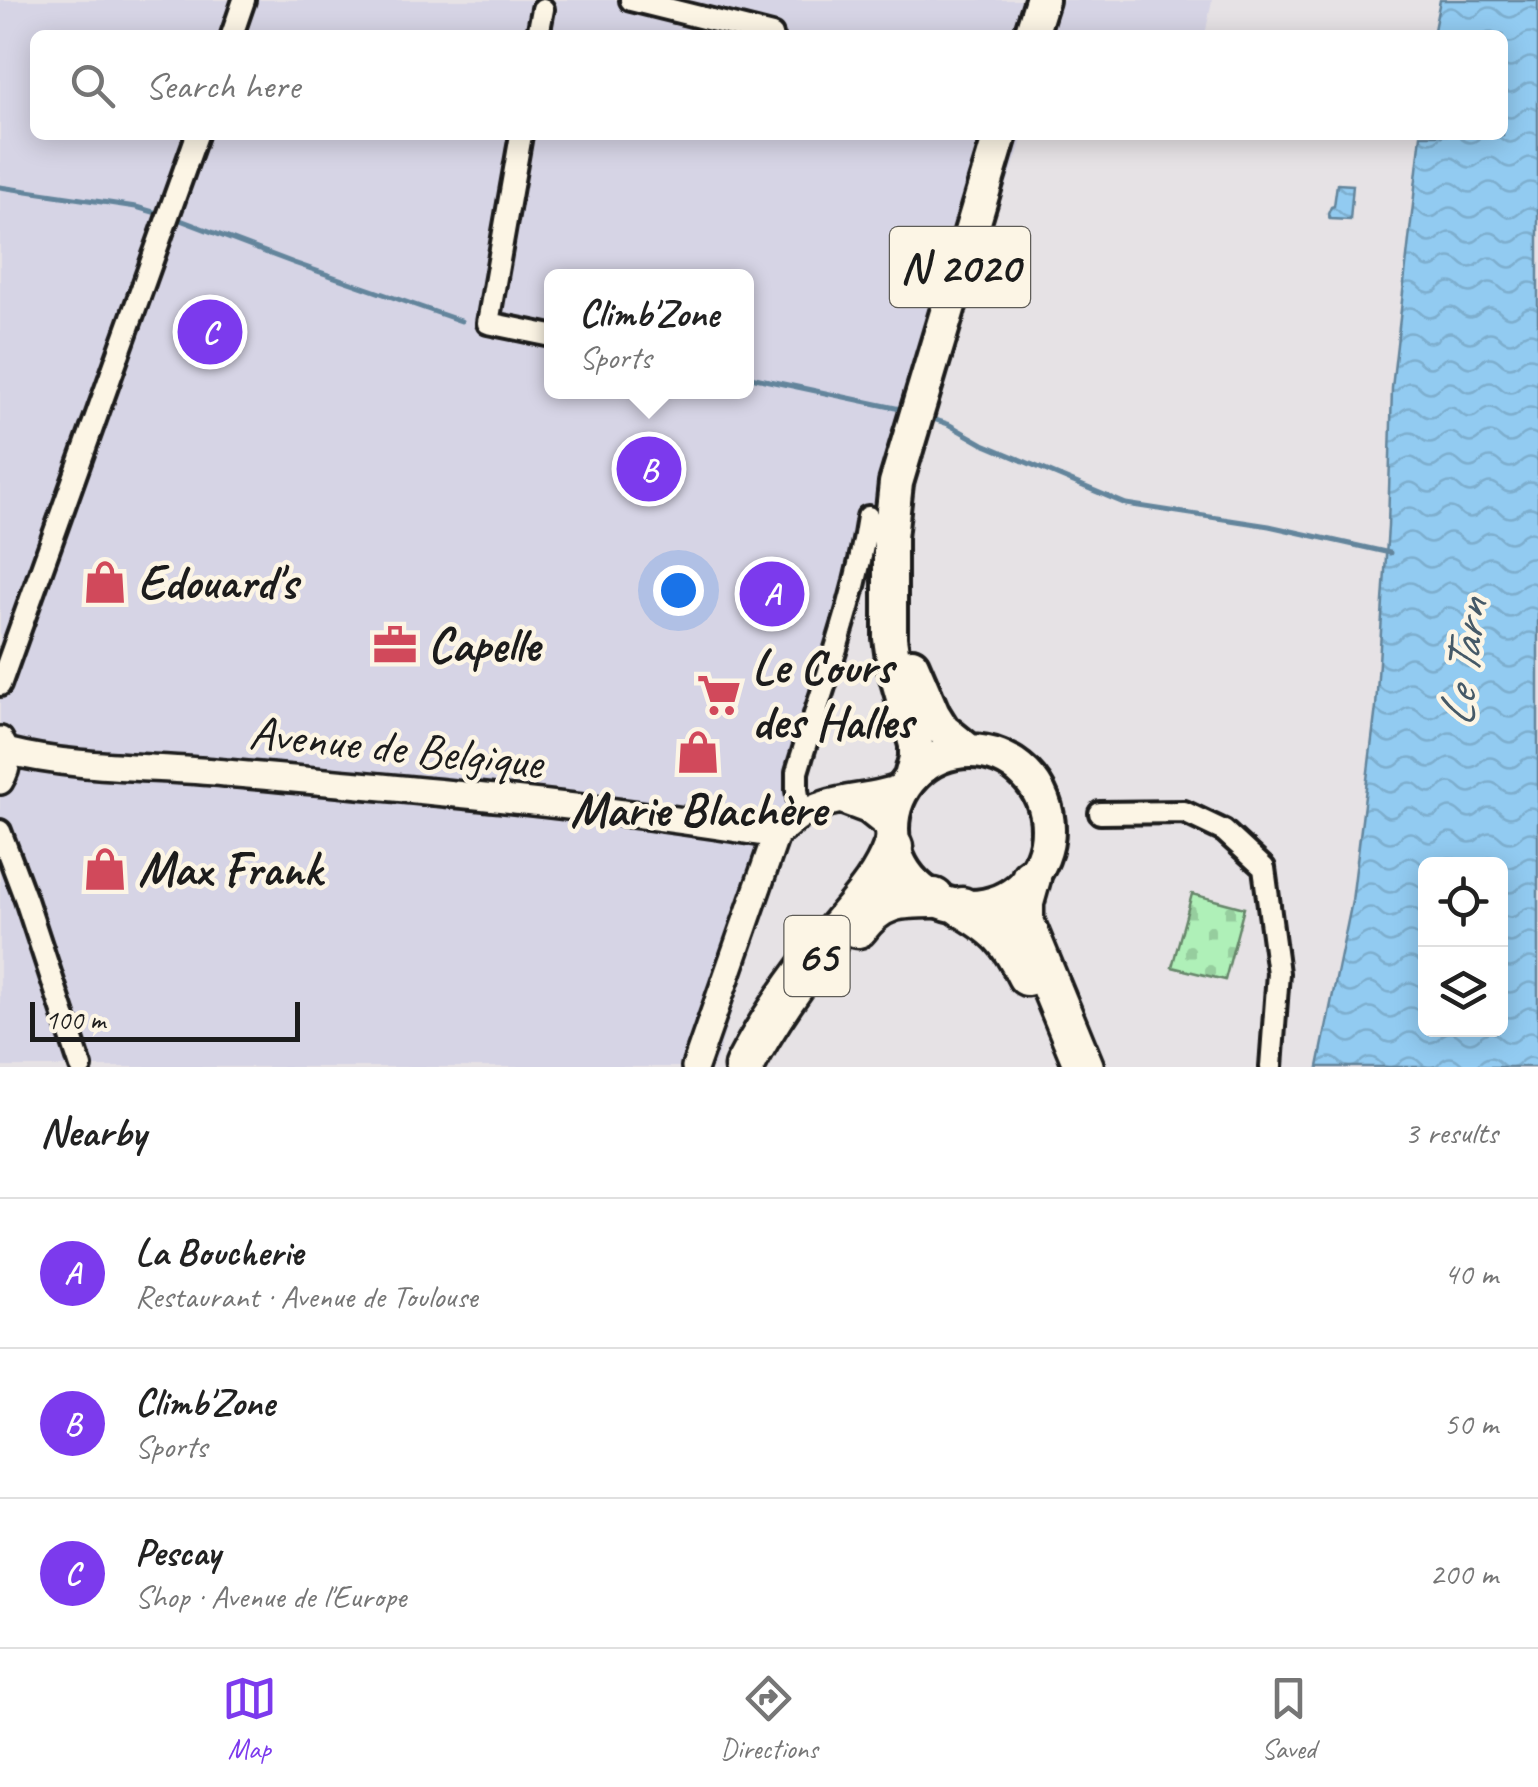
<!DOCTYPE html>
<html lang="en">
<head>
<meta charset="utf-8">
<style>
	body { margin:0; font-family:Caveat,sans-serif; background:#f6f6f6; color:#222 }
	.controls { position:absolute; right:30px; bottom:30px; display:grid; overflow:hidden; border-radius:15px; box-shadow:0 5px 25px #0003 }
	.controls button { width:90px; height:90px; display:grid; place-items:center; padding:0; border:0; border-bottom:2px solid #e0e0e0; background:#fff; color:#222; font:50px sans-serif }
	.scale { position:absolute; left:30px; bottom:25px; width:270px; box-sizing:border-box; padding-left:10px; border:5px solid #1c1c1c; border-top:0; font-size:28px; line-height:35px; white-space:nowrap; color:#1c1c1c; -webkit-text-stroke:8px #fcf5e5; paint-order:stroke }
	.you { position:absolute; left:678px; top:590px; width:35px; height:35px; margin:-25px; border:8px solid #fff; border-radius:50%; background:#1a73e8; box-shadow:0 0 0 15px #1a73e833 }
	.badge { display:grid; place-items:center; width:65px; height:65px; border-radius:50%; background:#7c3aed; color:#fff; font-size:32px; font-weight:700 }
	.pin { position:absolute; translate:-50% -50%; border:5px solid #fff; box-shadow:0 2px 10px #0006 }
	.popup { position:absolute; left:544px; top:269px; width:210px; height:130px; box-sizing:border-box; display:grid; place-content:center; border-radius:15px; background:#fff; filter:drop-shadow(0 2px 8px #0005); font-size:32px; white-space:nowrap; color:#767676 }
	.popup b { font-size:38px; color:#222 }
	.popup::after { content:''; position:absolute; left:50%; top:100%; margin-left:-20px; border:20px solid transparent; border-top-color:#fff }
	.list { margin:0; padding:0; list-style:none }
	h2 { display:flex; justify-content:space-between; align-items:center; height:130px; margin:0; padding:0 40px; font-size:42px }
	h2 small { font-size:32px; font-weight:400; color:#767676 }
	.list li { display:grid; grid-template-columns:65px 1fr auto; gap:30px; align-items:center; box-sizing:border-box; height:150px; padding:0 40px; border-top:2px solid #e0e0e0 }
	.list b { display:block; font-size:38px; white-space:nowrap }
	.list p { margin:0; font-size:32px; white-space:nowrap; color:#767676 }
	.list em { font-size:32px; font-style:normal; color:#767676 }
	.icon { flex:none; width:55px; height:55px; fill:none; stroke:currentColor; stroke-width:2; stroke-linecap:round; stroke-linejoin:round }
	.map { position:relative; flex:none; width:1538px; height:1067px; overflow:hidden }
	.search { position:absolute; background:#fff; box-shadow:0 5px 25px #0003; left:30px; right:30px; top:30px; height:110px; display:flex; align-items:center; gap:25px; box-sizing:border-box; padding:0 35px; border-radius:15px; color:#767676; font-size:38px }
	.sheet { height:580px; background:#fff }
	nav { display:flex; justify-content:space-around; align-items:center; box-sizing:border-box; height:140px; border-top:2px solid #e0e0e0; background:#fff; font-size:28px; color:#767676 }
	nav a { display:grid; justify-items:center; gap:5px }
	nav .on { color:#7c3aed }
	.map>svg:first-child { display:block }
</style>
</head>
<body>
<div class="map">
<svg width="1538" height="1067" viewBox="0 0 1538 1067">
	<defs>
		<pattern id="cemetery-stones" width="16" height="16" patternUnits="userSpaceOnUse" patternTransform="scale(2.5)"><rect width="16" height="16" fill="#aff0b8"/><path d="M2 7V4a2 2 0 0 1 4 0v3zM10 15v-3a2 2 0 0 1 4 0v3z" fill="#96cd9e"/></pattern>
		<pattern id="water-waves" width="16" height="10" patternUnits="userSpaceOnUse" patternTransform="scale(2.5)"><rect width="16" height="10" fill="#92cbf1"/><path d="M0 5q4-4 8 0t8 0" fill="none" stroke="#7daece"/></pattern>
	</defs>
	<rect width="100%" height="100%" fill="#e6e2e5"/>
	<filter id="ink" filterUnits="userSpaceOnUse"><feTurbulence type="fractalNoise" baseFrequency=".01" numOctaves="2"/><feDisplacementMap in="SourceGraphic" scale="20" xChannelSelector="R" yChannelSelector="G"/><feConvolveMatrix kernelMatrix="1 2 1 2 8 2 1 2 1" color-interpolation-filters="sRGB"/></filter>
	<g filter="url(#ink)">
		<path fill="#d6d4e5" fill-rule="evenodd" d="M 0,0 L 1212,0 L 1205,35 L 35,35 L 35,135 L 1024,135 L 870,577 L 714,1067 L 0,1067 ZM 552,276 L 746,276 L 746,392 L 552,392 Z"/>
		<path fill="url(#cemetery-stones)" stroke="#66866a" stroke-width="2.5" d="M 1192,894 L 1244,908 L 1225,980 L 1172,967 Z"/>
		<path fill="url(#water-waves)" stroke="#63859c" stroke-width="2.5" fill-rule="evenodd" d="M 1440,0 L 1538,0 L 1538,1067 L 1318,1067 L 1352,901 L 1376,707 L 1388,526 L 1392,388 L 1421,135 L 1503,135 L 1503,35 L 1433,35 ZM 1500,864 L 1500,1030 L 1426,1030 L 1426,864 Z
			M 1337,184 L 1353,185 L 1350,220 L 1330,219 L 1328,214 L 1331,207 L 1334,206 Z"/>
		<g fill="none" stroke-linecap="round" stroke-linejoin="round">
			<path stroke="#63859c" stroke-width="5" d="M 0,187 L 136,207 L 164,215
				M 175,218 L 294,263 L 461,321
				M 746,376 L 905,410
				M 930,418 L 948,424 L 983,444 L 1126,504 L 1269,526 L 1390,553"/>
			<g stroke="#1c1c1c" stroke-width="28">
				<path id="minor" d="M 631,0 L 772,35
					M 232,35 L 244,0
					M 538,35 L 543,9
					M 521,135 L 488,323 L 552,336
					M 0,685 L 197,135
					M 1100,813 L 1184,812 L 1224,831 L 1264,868 L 1278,973 L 1271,1067
					M 801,814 L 797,790 L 797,772 C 822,687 855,605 868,517
					M 0,831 L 26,900 L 81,1067"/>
			</g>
			<g stroke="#1c1c1c" stroke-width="32">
				<path id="tertiary" d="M 0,740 C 9,754 9,767 0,781
					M 6,751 C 77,769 152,766 225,773 C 409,789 594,805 776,835
					M 843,801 L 867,810 L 891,829
					M 695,1067 L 776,835 C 791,822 805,810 825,804 C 851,796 879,797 905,785"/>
			</g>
			<g stroke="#1c1c1c" stroke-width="40">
				<path id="primary" d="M 1031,35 L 1042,0
					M 912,665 L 933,714 L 943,730 L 969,751
					M892 829a78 78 0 1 1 156 0a78 78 0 1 1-156 0Z
					M 911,777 L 916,758 L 916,745 L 894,666 L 890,638 L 890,538 L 896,483 L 1000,135"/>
			</g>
			<g stroke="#1c1c1c" stroke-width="45">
				<path id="motorway" d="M 1031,878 L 1024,903 L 1024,921 L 1084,1067
					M 962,907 C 998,928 1009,939 1027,976
					M 858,928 C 880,898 900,898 934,898
					M 744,1067 C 768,1020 799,978 831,937 C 855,907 880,883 893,847"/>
			</g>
			<use href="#minor" stroke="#fcf5e5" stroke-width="20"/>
			<use href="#tertiary" stroke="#fcf5e5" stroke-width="25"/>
			<use href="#primary" stroke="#fcf5e5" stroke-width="32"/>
			<use href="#motorway" stroke="#fcf5e5" stroke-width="38"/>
		</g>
	</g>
	<defs>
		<g id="shop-bare" transform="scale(3.45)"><path d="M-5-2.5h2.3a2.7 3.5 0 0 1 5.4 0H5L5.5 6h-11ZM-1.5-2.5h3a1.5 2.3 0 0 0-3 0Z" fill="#d1495b" stroke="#fcf5e5" stroke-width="2.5" paint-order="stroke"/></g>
		<g id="office-bare" transform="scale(3.45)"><path d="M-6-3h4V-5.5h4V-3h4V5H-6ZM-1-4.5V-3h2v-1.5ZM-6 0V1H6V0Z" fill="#d1495b" stroke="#fcf5e5" stroke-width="2.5" paint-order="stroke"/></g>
		<g id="supermarket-bare" transform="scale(3.45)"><path d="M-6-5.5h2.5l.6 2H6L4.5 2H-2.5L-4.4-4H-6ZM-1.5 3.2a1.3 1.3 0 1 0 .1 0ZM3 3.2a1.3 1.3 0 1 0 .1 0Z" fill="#d1495b" stroke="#fcf5e5" stroke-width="2.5" paint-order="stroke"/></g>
	</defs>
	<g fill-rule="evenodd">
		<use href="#shop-bare" x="105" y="582"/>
		<use href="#office-bare" x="395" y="645"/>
		<use href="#supermarket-bare" x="719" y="695"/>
		<use href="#shop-bare" x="698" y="752"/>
		<use href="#shop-bare" x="105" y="869"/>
	</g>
	<g text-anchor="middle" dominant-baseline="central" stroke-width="9" stroke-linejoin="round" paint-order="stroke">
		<g fill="#fcf5e5" stroke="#5f5d58" stroke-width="2.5">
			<rect x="890" y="227" width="140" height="80" rx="8"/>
			<rect x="784.5" y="916" width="65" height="80" rx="8"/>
		</g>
		<g font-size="45" font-weight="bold" fill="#1c1c1c">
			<text x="960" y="267">N 2020</text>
			<text x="817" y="956">65</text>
		</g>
		<g font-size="48" font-weight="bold" fill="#1c1c1c" stroke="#fcf5e5" text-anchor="start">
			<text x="138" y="582">Edouard's</text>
			<text x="428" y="645">Capelle</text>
			<text x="752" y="667">Le Cours<tspan x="752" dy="55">des Halles</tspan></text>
			<text x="698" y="810" text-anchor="middle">Marie Blachère</text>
			<text x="138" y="869">Max Frank</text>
		</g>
		<g font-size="48" fill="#1c1c1c" stroke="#fcf5e5">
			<text transform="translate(396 747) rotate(6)">Avenue de Belgique</text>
		</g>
		<g font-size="50" font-style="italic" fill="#455967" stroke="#fcf5e5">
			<text transform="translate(1463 663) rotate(-83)">Le Tarn</text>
		</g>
	</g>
</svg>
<div class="controls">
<button><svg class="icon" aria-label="locate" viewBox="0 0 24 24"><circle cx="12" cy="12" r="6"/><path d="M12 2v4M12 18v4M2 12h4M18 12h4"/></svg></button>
<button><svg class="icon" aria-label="layers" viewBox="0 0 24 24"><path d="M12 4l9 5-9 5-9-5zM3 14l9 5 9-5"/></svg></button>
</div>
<div class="scale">100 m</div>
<div class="you"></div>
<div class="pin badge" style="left:772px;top:594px">A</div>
<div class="pin badge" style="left:649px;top:469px">B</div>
<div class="popup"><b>Climb'Zone</b>Sports</div>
<div class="pin badge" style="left:210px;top:332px">C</div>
<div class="search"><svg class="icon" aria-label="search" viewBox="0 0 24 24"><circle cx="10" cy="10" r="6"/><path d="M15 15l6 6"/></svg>Search here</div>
</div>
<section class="sheet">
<h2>Nearby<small>3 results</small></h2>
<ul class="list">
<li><span class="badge">A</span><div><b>La Boucherie</b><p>Restaurant · Avenue de Toulouse</p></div><em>40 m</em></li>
<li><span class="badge">B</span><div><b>Climb'Zone</b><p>Sports</p></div><em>50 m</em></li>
<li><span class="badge">C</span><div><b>Pescay</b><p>Shop · Avenue de l'Europe</p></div><em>200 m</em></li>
</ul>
</section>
<nav>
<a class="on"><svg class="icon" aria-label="map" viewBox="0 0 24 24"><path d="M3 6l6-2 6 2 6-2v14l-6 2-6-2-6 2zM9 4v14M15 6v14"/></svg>Map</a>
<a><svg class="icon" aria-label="directions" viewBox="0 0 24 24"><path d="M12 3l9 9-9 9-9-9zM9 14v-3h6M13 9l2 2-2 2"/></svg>Directions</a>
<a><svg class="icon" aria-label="saved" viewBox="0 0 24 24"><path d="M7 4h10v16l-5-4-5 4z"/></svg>Saved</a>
</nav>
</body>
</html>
